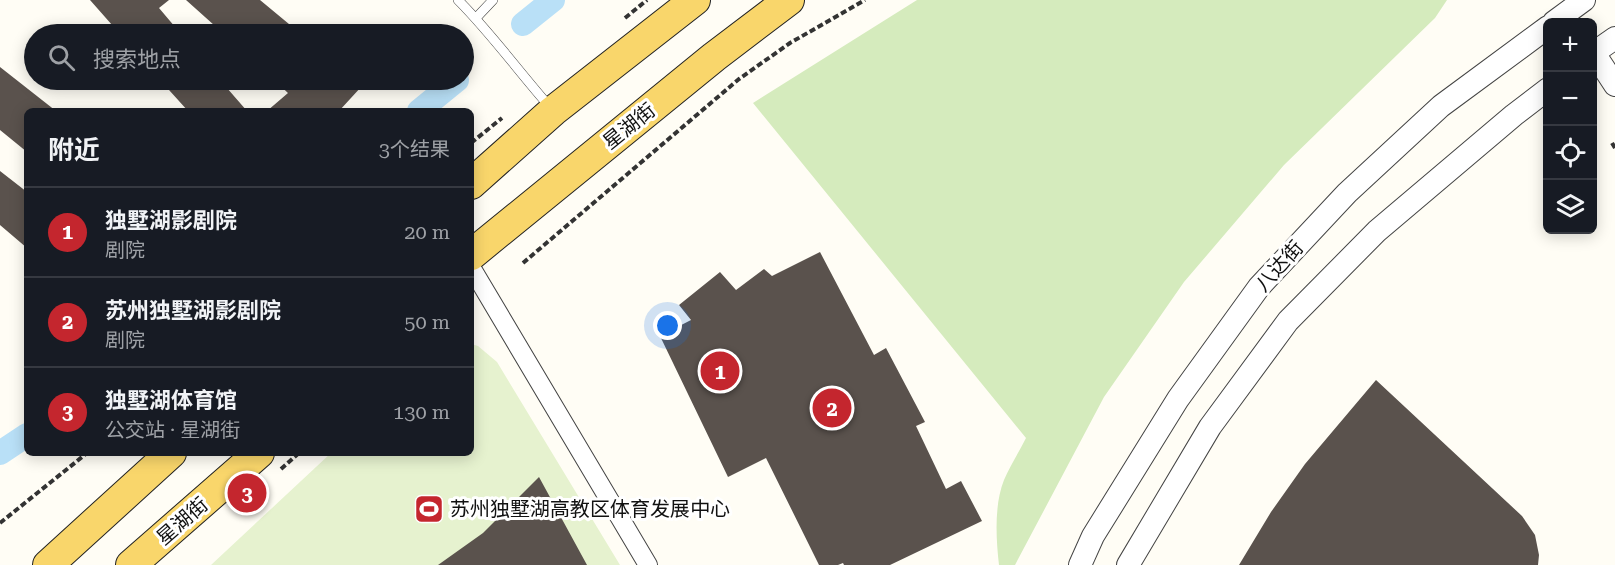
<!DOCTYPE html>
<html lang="zh">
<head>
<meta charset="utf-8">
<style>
	body { margin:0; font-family:"Roboto Serif","Noto Sans SC",serif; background:#20242c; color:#f1f3f6 }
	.controls { position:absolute; right:18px; top:18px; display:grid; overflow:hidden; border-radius:9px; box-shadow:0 3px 15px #0003 }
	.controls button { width:54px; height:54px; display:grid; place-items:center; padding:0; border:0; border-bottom:2px solid #363941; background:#171b24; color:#f1f3f6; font:30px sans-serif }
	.you { position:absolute; left:668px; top:326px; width:21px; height:21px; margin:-15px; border:4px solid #fff; border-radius:50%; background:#1a73e8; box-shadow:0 0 0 9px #1a73e833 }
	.badge { display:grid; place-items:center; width:39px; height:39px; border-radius:50%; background:#c4262e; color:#fff; font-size:20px; font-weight:700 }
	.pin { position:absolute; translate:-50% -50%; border:3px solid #fff; box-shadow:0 2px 6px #0006 }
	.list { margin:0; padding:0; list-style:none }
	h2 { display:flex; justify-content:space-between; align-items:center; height:78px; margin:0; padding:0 24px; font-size:26px }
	h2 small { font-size:20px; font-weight:400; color:#9ea1a6 }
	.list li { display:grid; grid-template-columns:39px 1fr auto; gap:18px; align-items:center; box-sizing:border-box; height:90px; padding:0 24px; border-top:2px solid #363941 }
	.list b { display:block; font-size:22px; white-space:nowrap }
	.list p { margin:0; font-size:20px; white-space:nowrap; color:#9ea1a6 }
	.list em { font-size:20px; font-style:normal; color:#9ea1a6 }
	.icon { flex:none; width:33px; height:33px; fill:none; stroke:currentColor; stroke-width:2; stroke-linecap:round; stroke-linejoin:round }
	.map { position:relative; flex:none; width:1615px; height:565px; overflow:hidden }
	.search { position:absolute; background:#171b24; box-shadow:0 3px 15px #0003; left:24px; top:24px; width:450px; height:66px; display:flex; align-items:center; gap:15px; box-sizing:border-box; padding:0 21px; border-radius:33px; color:#9ea1a6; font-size:22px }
	.panel { position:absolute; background:#171b24; box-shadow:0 3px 15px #0003; left:24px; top:108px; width:450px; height:348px; border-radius:9px }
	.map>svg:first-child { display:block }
</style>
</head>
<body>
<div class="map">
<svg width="1615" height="565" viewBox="0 0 1615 565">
	<rect width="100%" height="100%" fill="#fffdf5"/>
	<path fill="#d5ebbd" d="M 917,0 L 1447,0 L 1435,18 L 1284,165 L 1184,282 L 1104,397 L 1015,565 L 999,565 C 996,539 994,505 1004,480 C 1010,466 1019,452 1026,438 L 753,103 Z"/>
	<path fill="#e6f2cf" d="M 471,344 L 478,346 L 497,362 L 620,565 L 211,565 L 331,453 L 471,453 Z"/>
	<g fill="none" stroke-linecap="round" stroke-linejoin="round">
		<path stroke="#b9e0f7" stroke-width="24" d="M 523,24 L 553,0
			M 419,111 L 457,80
			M 0,453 L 27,435"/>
	</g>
	<path fill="#5a524d" d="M 90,0 L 169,0 L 159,8 L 181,34 L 120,34 Z
		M 186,0 L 260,0 L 301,34 L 224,34 Z
		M 0,67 L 56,111 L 27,111 L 27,152 L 0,130 Z
		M 160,80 L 220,80 L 247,111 L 188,111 Z
		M 274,80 L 354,80 L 362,86 L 339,111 L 267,111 L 288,93 Z
		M 0,171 L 27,192 L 27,248 L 0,225 Z
		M 820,252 L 874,355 L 886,348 L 925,422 L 916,426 L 946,489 L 961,481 L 982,521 L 890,565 L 844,565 L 843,563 L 838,565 L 819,565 L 766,458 L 728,477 L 660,336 L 691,320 L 679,305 L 720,272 L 736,290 L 764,269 L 772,276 Z
		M 1376,380 L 1522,516 L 1535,535 L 1539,555 L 1538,565 L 1239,565 L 1271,512 L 1305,464 Z
		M 539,477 L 587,565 L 438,565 L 483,533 Z"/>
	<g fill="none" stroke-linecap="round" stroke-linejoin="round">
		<g stroke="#444" stroke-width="10">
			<path id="service" d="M 458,0 C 491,33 519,72 550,107
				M 476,18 L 493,0"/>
		</g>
		<g stroke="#444" stroke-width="20">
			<path id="minor" d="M 471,267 L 648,565"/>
		</g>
		<g stroke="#444" stroke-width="24">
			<path id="tertiary" d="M 1554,22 L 1584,0
				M 1592,50 L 1615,85
				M 1592,54 L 1615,38
				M 1080,565 L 1093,536 L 1178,399 L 1259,287 L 1347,193 L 1441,106 L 1548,27
				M 1128,565 L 1210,427 L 1288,321 L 1377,231 L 1514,115 L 1548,89"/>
		</g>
		<g stroke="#222" stroke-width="32">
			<path id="primary" d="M 471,184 L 553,111 L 695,0
				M 471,255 L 714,57 L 789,0
				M 48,565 L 171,453
				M 131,565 L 259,453"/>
		</g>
		<path stroke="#333" stroke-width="4" stroke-dasharray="6 3" stroke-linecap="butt" d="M 625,18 L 647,0
			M 471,143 L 502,118
			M 1612,143 L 1615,148
			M 523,263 L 739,79 L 790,43 L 865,0
			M 281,469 L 299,453
			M 0,523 L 87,453"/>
		<use href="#service" stroke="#fff" stroke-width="9"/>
		<use href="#minor" stroke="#fff" stroke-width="18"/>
		<use href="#tertiary" stroke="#fff" stroke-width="22"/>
		<use href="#primary" stroke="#f9d66b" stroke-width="30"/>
	</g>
	<defs>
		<g id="stadium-square" transform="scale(1.5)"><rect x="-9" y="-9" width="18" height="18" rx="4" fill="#c4262e" stroke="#fff"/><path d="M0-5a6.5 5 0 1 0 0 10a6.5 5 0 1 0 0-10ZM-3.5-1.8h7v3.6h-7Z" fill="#fff"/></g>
	</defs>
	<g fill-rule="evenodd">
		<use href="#stadium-square" x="429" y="509"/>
	</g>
	<g text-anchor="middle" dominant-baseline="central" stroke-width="6" stroke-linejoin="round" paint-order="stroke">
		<g font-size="20" fill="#111" stroke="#fff">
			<text transform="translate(629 126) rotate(-39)">星湖街</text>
			<text transform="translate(1279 266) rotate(-48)">八达街</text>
			<text transform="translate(182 521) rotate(-41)">星湖街</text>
		</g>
		<g font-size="20" fill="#111" stroke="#fff" text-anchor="start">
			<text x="450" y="509">苏州独墅湖高教区体育发展中心</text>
		</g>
	</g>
</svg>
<div class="controls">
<button>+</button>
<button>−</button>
<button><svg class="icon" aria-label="locate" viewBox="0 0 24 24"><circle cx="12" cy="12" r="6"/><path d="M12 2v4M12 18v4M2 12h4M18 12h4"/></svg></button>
<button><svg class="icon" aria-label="layers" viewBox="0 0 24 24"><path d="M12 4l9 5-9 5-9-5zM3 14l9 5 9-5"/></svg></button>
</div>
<div class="you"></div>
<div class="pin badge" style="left:720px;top:371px">1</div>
<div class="pin badge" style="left:832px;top:408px">2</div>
<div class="pin badge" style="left:247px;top:493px">3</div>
<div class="search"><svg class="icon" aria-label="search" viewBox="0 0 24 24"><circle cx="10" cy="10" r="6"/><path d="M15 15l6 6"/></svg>搜索地点</div>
<section class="panel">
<h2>附近<small>3个结果</small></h2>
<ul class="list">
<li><span class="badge">1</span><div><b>独墅湖影剧院</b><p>剧院</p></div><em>20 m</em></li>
<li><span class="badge">2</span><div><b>苏州独墅湖影剧院</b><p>剧院</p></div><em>50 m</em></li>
<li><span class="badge">3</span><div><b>独墅湖体育馆</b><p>公交站 · 星湖街</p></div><em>130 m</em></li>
</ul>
</section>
</div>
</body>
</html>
